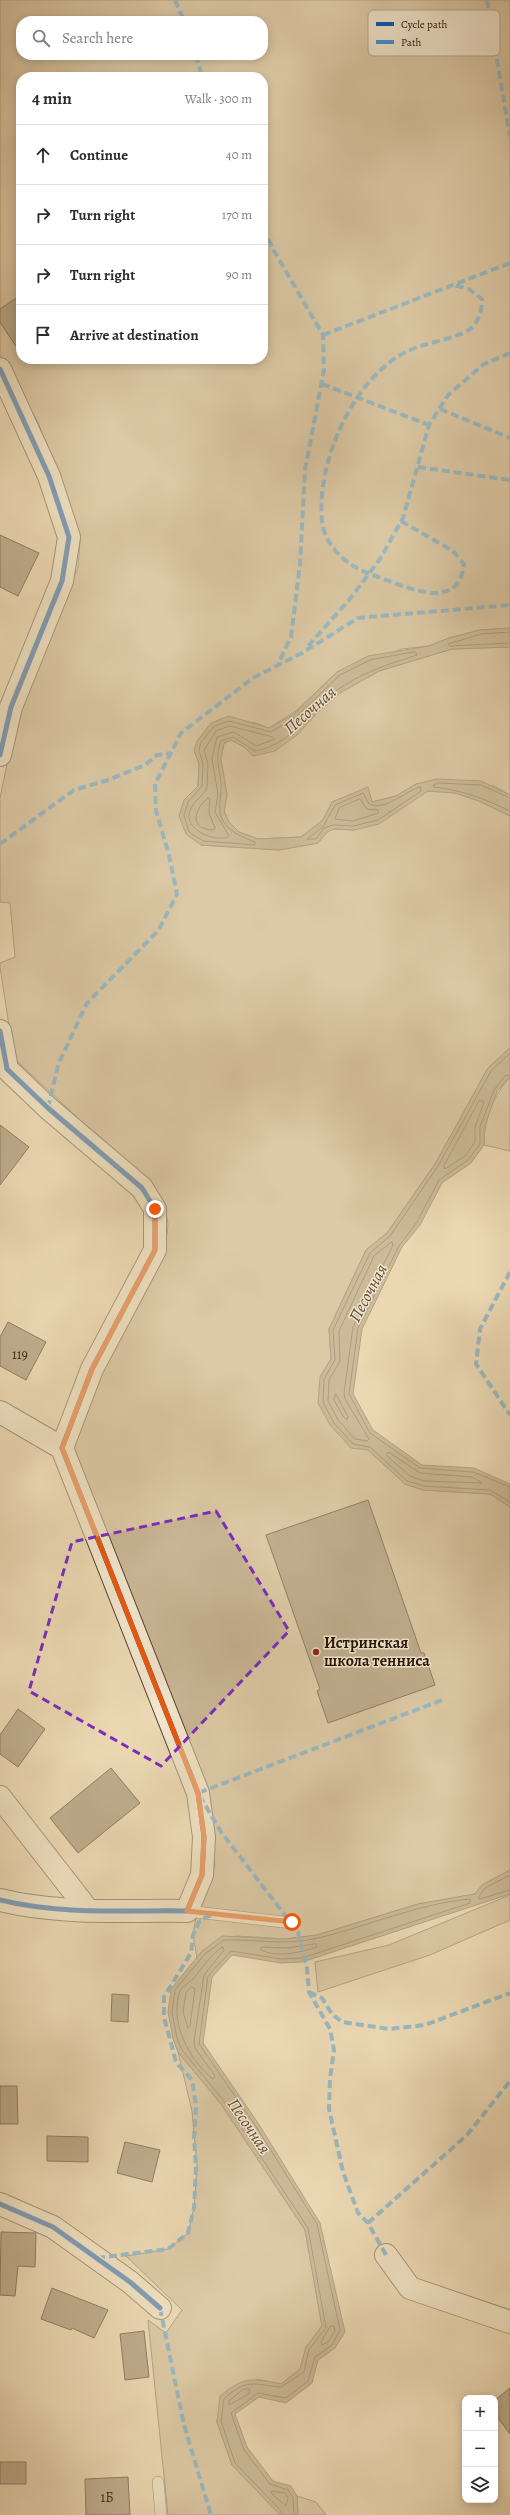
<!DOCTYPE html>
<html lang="en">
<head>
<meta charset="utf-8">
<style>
	body { margin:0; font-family:Alegreya,serif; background:#f7f7f7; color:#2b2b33 }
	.controls { position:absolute; right:12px; bottom:12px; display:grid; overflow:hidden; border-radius:8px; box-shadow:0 2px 10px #0003 }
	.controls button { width:36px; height:36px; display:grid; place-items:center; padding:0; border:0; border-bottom:1px solid #e1e1e2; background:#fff; color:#2b2b33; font:20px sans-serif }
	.stop { position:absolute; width:12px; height:12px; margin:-9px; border:3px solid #ea580c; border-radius:50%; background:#fff }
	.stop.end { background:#ea580c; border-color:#fff; box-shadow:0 1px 4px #0008 }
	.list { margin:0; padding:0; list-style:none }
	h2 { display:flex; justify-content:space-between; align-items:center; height:52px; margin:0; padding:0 16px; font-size:17px }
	h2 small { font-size:13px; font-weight:400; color:#7c7c81 }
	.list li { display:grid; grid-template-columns:26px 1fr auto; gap:12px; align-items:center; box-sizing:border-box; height:60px; padding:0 16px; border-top:1px solid #e1e1e2 }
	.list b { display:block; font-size:15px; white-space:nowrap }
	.list em { font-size:13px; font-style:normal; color:#7c7c81 }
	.icon { flex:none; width:22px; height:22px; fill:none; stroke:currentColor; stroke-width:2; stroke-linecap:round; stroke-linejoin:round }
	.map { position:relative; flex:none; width:510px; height:2515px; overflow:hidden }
	.search { position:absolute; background:#fff; box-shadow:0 2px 10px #0003; left:16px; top:16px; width:252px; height:44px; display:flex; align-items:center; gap:10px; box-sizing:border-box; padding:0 14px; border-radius:16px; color:#7c7c81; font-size:15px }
	.panel { position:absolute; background:#fff; box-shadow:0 2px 10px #0003; left:16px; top:72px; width:252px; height:292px; border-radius:16px }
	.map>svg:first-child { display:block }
</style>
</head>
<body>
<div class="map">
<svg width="510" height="2515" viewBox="0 0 510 2515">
	<rect width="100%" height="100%" fill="#ebd8b3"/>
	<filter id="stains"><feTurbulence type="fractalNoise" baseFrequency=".005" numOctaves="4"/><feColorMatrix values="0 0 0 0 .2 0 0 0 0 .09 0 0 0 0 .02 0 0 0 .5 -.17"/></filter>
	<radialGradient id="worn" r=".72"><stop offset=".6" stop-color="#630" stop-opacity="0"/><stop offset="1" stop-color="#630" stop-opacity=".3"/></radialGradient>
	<path fill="#c9b695" stroke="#76644c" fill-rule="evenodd" d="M 0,0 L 510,0 L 510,628 L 480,630 L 449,638 L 429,646 L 402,649 L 337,672 L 296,711 L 269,728 L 253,722 L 194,750 L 199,764 L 198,786 L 191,793 L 201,845 L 279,850 L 318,843 L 327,832 L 334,829 L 354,830 L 408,803 L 428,791 L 455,793 L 479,801 L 510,816 L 510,1048 L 488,1068 L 435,1164 L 387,1233 L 366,1250 L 329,1329 L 331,1359 L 320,1377 L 368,1450 L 405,1484 L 423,1490 L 490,1494 L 510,1507 L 510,1870 L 482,1885 L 475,1894 L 418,1904 L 317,1935 L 286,1939 L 236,1936 L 202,1951 L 197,1958 L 193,1935 L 198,1904 L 215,1866 L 211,1833 L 70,1442 L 69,1427 L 160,1256 C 173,1222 170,1216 150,1186 L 14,1058 L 0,967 L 0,963 L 15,957 L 10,903 L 0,902 L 0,798 L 19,706 L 39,653 L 78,568 L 80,540 L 38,422 L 0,358 ZM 21,21 L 263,21 L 263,55 L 21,55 ZM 21,77 L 263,77 L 263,359 L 21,359 Z
		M 510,647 L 510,795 L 494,786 L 416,784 L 396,796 L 372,802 L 368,788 L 332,802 L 323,820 L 301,837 L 258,839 L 239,832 L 229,822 L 224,811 L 227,795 L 221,759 L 224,743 L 231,740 L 244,747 L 253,756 L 297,735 L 316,714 L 340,693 L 379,671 L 452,649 Z
		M 510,1077 L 510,1151 L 484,1145 C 484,1119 493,1096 510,1077 Z
		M 510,1895 L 510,1920 L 430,1955 L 318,1992 L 315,1962 L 389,1945 Z
		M 178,2052 L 221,2104 L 305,2230 L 322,2326 L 306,2347 L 300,2369 L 281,2384 L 257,2379 L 218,2414 L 217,2422 L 232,2465 L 280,2515 L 168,2515 L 148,2320 L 166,2333 L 182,2310 L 126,2256 L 168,2249 L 188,2233 L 194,2208 L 197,2166 L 192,2111 Z
		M 297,2496 L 316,2502 L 326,2515 L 298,2515 Z"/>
	<path fill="#a79578" stroke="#72614a" d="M 510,628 L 510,647 L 452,649 L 379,671 L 340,693 L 316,714 L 297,735 L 275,751 L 253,756 L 244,747 L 231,740 L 224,743 L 221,759 L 227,795 L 224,811 L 229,822 L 239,832 L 258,839 L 301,837 L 323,820 L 332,802 L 368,787 L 372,802 L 396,796 L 416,784 L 437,779 L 481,781 L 510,795 L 510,816 L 479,801 L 455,793 L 428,791 L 379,824 L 354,830 L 334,829 L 327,832 L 318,843 L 279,850 L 201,845 L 186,834 L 179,816 L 184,800 L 198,786 L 199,764 L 194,750 L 197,741 L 211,723 L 229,716 L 269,728 L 294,714 L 337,672 L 368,656 L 429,646 L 449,638 L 480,630 Z
		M 510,1048 L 510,1077 L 497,1091 L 484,1128 L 484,1145 L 471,1163 L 442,1183 L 420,1225 L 402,1247 L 362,1329 L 353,1394 L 373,1430 L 422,1465 L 474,1468 L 510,1484 L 510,1507 L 490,1494 L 423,1490 L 405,1484 L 368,1450 L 351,1448 L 330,1425 L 318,1403 L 320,1377 L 331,1359 L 329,1329 L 366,1250 L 387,1233 L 435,1164 L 488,1068 Z
		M 510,1870 L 510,1894 L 302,1962 L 281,1963 L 232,1955 L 212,1977 L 203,2043 L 258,2123 L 320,2223 L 345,2332 L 335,2348 L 318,2360 L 312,2383 L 286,2403 L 259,2397 L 235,2414 L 247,2447 L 273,2481 L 291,2486 L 297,2496 L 298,2515 L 280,2515 L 232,2465 L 217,2422 L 220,2396 C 245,2376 250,2378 281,2384 L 300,2369 L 306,2347 L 322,2326 L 305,2230 L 221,2104 L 178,2052 L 173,2039 L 168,2012 L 171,1989 L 202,1951 L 222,1936 L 286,1939 L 317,1935 L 418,1904 L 475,1894 L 482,1885 Z"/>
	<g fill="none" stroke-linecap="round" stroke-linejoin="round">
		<path stroke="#64543e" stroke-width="1" d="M 510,632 L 481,634 L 448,644 L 450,646 L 510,643
			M 415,652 L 417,655 C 389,664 360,673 336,691 C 309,712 291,745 255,751 L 233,737 L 221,741 C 215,756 219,767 221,783 C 222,793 219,801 220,811 C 221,828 241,837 255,842 L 255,845 L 203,841 L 189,832 L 184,815 L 188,802 L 202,786 L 203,764 L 199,750 L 201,742 L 214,726 L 229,721 L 271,732 L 296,717 L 340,675 L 370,660 Z
			M 230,726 L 273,737 L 275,739 L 256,746 L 234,732 L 217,737 L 212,758 L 218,795 L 215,812 L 229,836 C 220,843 187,833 189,814 C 191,802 202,798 207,788 L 208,764 L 204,750 L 216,731 Z
			M 420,787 L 421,791 L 378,820 L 353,826 L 333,825 L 324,828 L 316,839 L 307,839 L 323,827 L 335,805 L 363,793 L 369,804 C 384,812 407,790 420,787 Z
			M 208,798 L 210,799 L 209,813 L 215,828 L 214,830 C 189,830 193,810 208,798 Z
			M 510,798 L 481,785 L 438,783 L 433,785 L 434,787 C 462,790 485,799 510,811
			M 360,799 L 367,809 L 378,810 L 378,813 L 353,821 L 335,819 L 339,808 Z
			M 510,1053 L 491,1071 L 438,1166 L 390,1236 L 370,1253 L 333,1330 L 335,1360 L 324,1379 L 323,1402 L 334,1423 L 353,1444 L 370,1447 L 407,1481 L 424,1486 L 490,1490 L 510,1502
			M 510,1075 L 505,1076 L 494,1090 L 480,1127 L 480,1144 L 468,1160 L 439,1180 L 417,1222 L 399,1246 L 358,1328 L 349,1394 L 370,1433 L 420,1468 L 473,1472 L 510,1487
			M 480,1100 L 484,1102 L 475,1127 L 475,1142 L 465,1156 L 445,1169 L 444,1166 Z
			M 392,1242 L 393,1245 L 353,1327 L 344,1393 L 345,1399 L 369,1439 L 367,1441 L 355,1439 L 338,1420 L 328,1401 L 329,1380 L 340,1361 L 339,1331 L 374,1256 Z
			M 336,1394 L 348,1417 L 347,1420 L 343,1416 L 334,1400 Z
			M 390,1453 L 420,1473 L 472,1477 L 482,1483 L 424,1481 L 410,1476 L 387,1456 L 387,1453 Z
			M 510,1875 L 485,1888 L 478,1898 L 480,1899 L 510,1890
			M 316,1944 L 317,1947 C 302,1952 274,1959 260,1949 L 262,1947 L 287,1948 Z
			M 222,1947 L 224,1950 L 204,1975 L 194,2041 L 195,2048 L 215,2076 L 213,2079 C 189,2060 169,2022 180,1991 C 182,1986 189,1983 193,1979 C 203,1967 210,1956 222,1947 Z
			M 192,1987 L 195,1989 L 190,2026 L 188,2028 L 183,2012 L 186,1993 Z
			M 331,2326 L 334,2326 L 335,2331 L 328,2342 L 322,2345 L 321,2342 Z
			M 249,2389 L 250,2393 L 229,2405 L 229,2401 L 242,2390 Z
			M 272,2491 L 285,2493 L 288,2498 L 286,2506 L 272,2494 Z
			M 282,2515 L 281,2511 L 235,2463 L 221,2421 L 224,2399 C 248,2377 253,2385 281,2387 L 304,2372 L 309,2349 L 326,2328 L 308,2228 L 224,2101 L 182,2050 L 177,2038 L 172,2012 L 175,1990 L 205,1954 L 224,1940 C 256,1939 287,1946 318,1938 C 369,1926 417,1904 470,1899 L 470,1903 L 302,1958 L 281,1959 L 231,1951 L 208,1976 L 199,2044 L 255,2125 L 317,2224 L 340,2330 L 332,2345 L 315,2357 L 308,2381 L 286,2398 L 258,2393 L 231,2413 L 244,2450 L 270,2484 L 288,2490 L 293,2497 L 294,2515"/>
	</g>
	<path fill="#8b795f" stroke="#221204" d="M 21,295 L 21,354 L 0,322 L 0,309 Z
		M 0,535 L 39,553 L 18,596 L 0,587 Z
		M 0,1125 L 29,1147 L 0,1185 Z
		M 8,1322 L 46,1342 L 26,1380 L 0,1366 L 0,1337 Z
		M 368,1500 L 421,1653 L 424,1653 L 435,1685 L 328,1723 L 317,1691 L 320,1689 L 266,1535 Z
		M 18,1709 L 45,1729 L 18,1767 L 0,1754 L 0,1735 Z
		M 111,1768 L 140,1803 L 78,1853 L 50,1818 Z
		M 112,1994 L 129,1995 L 128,2022 L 111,2021 Z
		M 0,2086 L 17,2086 L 18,2124 L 0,2124 Z
		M 47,2136 L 88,2137 L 88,2162 L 47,2161 Z
		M 125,2142 L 160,2150 L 152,2182 L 117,2173 Z
		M 1,2232 L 36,2233 L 35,2267 L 18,2266 L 15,2296 L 0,2295 Z
		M 52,2288 L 108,2310 L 94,2338 L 72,2328 L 71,2330 L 41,2319 Z
		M 144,2331 L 149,2377 L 125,2380 L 120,2334 Z
		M 510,2388 L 510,2434 L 495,2414 L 495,2400 Z
		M 0,2462 L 26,2462 L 26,2484 L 0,2484 Z
		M 128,2477 L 130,2515 L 86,2515 L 85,2479 Z"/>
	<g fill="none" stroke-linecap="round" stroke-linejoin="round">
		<g stroke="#544430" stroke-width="12">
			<path id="lane" d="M 187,1911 L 292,1923
				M 158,2482 L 161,2515"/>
		</g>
		<g stroke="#544430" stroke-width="24">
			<path id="street" d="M 0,369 L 49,476 L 69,537 L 62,581 L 11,707 L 0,755
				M 0,1031 L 7,1069 L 48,1108 L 142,1188 L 155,1209 L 155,1250 L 92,1369 L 62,1448 L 198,1793 L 204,1837 L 202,1875 L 187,1911 C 126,1910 60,1915 0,1900
				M 0,1412 L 62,1448
				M 0,1797 L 88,1910
				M 0,2204 L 53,2227 L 130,2282 L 160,2308
				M 386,2255 L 410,2288 L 510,2322"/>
		</g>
		<use href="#lane" stroke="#f2e6ce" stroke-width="11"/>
		<use href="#street" stroke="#f2e6ce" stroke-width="22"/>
		<path stroke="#3b92d1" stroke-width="4" stroke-dasharray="8 4" stroke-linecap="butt" d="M 175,0 L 184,21
			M 487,0 L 510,137
			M 196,55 L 202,77
			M 263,228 L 273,249 L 323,335 L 324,370 L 305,470 L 300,564 L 291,637 L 278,664
			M 323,335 L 510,263
			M 322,384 L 429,425
			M 440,409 L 510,438
			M 418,467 L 510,480
			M 401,521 L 453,551 L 464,564 C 459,615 402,585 373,575 C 349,568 324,546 322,521 C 316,462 354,375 410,350 C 425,343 458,338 470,329 C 479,322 482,310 482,299 L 469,289 L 453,285
			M 308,646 L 349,600 L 380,559 L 403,518 L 429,425 L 448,395 L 484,364 L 510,353
			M 0,844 L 74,790 L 108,780 L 145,765 L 157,755 L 171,753
			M 48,1108 L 58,1065 L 87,1003 L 158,931 L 177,894 L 169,855 L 156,811 L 155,784 L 181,733 L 253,678 L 302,653 L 358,618 L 510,605
			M 510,1272 L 480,1329 L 476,1364 L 510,1415
			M 309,1992 L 322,1998 L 332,2014 L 342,2022 L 389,2029 L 425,2025 L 510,1993
			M 368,2223 L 467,2135 L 510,2081
			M 386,2255 L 368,2223 L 358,2213 L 343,2172 L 329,2109 L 330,2079 L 334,2050 L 330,2029 L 309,1992 L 307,1968 L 298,1932 L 221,1832 L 198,1793 L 442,1700
			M 97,2258 L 168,2249 L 188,2233 L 194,2208 L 196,2167 L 194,2138 L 196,2106 L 192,2080 L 176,2062 L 164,2017 L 164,1997 L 191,1953 L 193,1935 L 200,1920 L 216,1913
			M 160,2308 L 184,2425 L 211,2515"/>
		<g stroke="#f2e6ce" stroke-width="8">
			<path id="cycleway" d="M 0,369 L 49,476 L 69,537 L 62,581 L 11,707 L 0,755
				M 0,1031 L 7,1069 L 48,1108 L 142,1188 L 155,1209 L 155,1250 L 92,1369 L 62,1448 L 198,1793 L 204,1837 L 202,1875 L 187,1911 C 126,1910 60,1915 0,1900
				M 0,2204 L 53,2227 L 130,2282 L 160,2308"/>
		</g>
		<use href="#cycleway" stroke="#0057b8" stroke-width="5"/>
	</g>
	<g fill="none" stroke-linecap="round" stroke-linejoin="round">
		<path stroke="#ea580c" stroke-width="5" d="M 155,1209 L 155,1250 L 92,1369 L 62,1448 L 198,1793 L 204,1837 L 202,1875 L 187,1911 L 292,1922"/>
	</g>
	<path d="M0 0H510V2515H0ZM 216,1511 L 289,1631 L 161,1766 L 29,1691 L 72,1542 Z" fill="#ebd8b3" fill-opacity=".55" fill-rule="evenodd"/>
	<path fill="none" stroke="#7b2cbf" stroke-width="3" stroke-dasharray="8 5" stroke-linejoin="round" d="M 216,1511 L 289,1631 L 161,1766 L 29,1691 L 72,1542 Z"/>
	<circle fill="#8f2418" stroke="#f2e6ce" stroke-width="1.5" cx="316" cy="1652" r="4"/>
	<g text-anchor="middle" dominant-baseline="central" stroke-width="3" stroke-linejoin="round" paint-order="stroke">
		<g font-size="14" fill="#3c2c1b">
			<text x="20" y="1354">119</text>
			<text x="107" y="2497">1Б</text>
		</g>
		<g font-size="16" font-weight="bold" fill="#221204" stroke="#f2e6ce" text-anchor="start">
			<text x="324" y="1643">Истринская<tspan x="324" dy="18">школа тенниса</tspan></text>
		</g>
		<g font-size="17" font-style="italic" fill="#5e4d38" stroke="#f2e6ce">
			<text transform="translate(310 710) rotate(-41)">Песочная</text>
			<text transform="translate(368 1293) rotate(-62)">Песочная</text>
			<text transform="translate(249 2126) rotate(56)">Песочная</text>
		</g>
	</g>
	<rect x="368" y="10" width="132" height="46" rx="6" fill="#f2e6ce" stroke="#b4a691" stroke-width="1"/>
	<rect x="376" y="22" width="18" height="4" fill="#0057b8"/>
	<rect x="376" y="40" width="18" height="4" fill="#3b92d1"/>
	<g font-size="11" fill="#221204">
		<text x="401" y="28">Cycle path</text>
		<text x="401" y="46">Path</text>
	</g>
	<rect width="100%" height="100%" filter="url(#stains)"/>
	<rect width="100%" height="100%" fill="url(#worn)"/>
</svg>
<div class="controls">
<button>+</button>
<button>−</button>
<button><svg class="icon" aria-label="layers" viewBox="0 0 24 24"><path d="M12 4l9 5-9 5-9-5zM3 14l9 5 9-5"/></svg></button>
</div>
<div class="stop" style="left:292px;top:1922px"></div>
<div class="stop end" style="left:155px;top:1209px"></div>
<div class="search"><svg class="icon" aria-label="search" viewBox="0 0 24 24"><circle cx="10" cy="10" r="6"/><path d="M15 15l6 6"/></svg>Search here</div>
<section class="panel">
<h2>4 min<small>Walk · 300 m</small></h2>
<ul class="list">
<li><svg class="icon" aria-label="ahead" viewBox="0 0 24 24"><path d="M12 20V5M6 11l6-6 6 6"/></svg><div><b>Continue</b></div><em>40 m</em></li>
<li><svg class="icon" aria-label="right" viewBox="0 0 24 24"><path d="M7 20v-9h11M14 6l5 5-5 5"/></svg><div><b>Turn right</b></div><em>170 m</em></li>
<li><svg class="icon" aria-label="right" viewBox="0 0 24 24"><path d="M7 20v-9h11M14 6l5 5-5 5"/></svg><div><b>Turn right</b></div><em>90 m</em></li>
<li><svg class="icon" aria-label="arrive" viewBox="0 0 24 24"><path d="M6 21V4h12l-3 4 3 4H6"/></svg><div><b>Arrive at destination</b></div></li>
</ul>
</section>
</div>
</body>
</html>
